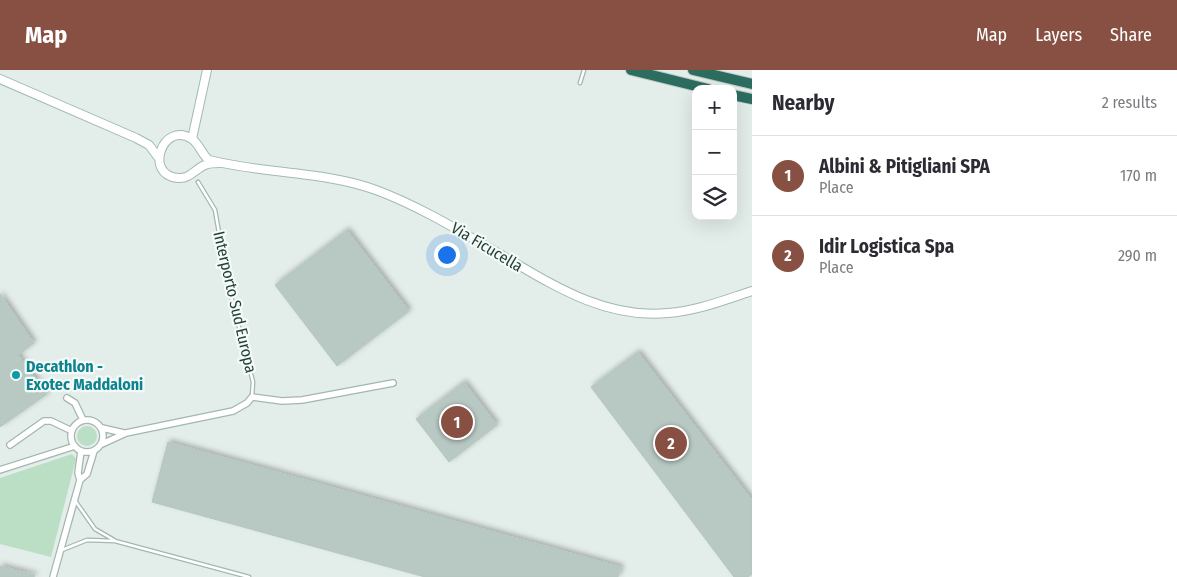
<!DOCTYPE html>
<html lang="en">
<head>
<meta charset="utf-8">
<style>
	body { margin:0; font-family:"Fira Sans Condensed",sans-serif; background:#f7f7f7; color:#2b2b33 }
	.controls { position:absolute; right:15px; top:15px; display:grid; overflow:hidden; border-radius:10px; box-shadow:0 5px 20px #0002 }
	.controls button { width:45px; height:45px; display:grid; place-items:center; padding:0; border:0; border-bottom:1px solid #e1e1e2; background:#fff; color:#2b2b33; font:25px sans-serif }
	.you { position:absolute; left:446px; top:184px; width:18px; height:18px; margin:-12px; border:4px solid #fff; border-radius:50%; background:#1a73e8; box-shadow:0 0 0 8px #1a73e833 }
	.badge { display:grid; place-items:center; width:32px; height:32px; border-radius:50%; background:#875043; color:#fff; font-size:16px; font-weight:700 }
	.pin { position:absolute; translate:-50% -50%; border:2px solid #fff; box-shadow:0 1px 5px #0006 }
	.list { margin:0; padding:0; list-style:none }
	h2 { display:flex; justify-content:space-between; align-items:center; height:65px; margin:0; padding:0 20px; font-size:21px }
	h2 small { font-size:16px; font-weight:400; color:#7c7c81 }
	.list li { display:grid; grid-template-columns:32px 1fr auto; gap:15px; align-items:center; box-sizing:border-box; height:80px; padding:0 20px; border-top:1px solid #e1e1e2 }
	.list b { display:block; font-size:19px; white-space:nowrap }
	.list p { margin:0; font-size:16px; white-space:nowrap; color:#7c7c81 }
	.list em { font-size:16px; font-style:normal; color:#7c7c81 }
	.icon { flex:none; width:28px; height:28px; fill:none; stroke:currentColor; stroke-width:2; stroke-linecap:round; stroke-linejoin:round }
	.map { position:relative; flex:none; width:752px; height:507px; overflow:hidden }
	header { display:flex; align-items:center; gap:30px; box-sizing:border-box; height:70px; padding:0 25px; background:#875043; color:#fff }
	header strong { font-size:24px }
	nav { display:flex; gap:28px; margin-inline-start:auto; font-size:18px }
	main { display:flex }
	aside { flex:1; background:#fff }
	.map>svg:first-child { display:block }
</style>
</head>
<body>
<header>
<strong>Map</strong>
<nav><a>Map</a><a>Layers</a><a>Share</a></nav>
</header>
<main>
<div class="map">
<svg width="752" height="507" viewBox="0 0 752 507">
	<defs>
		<filter id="shadow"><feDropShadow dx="2.5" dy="-2.5" stdDeviation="2.5" flood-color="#0004"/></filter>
	</defs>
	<rect width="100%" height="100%" fill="#e3ede9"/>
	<path fill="#bbdfc5" d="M77 366a10 10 0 1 1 20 0a10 10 0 1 1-20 0Z
		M 72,384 L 76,389 L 51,487 L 0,474 L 0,408 Z"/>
	<path fill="#b8c8c2" stroke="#b5c7c0" filter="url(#shadow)" d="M 347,160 L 409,241 L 337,296 L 275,215 Z
		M 0,224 L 34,273 L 18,285 L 47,324 L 0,357 Z
		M 638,282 L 752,430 L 752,504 L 748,507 L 734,507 L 591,317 Z
		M 464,312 L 497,355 L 449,392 L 416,349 Z
		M 168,372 L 621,497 L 618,507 L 425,507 L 152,432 Z
		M 0,496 L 35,505 L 34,507 L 0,507 Z"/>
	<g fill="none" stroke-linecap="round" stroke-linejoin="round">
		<g stroke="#a5b6b0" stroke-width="5">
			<path id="lane" d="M 580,13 L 584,0
				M 198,112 L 215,140 L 228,214 L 253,312 L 252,326
				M 76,432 L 95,459 L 114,470
				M 62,480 L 87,470 L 115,471 L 249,507"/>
		</g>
		<g stroke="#a5b6b0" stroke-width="8">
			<path id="street" d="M 67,328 L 75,333 L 83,350
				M71 366a16 16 0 1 1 32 0a16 16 0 1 1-32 0Z
				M 102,358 L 124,363
				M 102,374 L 126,363 L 233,341 L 247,333 L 252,327 L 282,331 L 302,330 L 393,313
				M 10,375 L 44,351 L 51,351 L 72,361
				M 0,400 L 75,376
				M 80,410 L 87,404 L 94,381
				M 53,507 L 80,410 L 78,403 L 81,381"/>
		</g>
		<g stroke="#a1bab1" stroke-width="10">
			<path id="secondary" d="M 0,9 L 136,68 L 149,75 L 158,87
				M 192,69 L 207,0
				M 220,93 C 215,93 209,93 205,95 C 195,99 190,109 178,108 C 143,105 163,50 192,69 C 200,75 202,85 209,90 C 264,104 323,101 376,120 C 424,138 466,165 510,190 C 559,219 609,249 668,243 C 697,241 724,230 752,221"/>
		</g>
		<g stroke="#c1cac7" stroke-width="12">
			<path id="highway" d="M 631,0 L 708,19
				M 693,0 L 752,14
				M 733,25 L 752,29"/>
		</g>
		<use href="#lane" stroke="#fff" stroke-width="2.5"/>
		<use href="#street" stroke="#fff" stroke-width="5.5"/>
		<use href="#secondary" stroke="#fff" stroke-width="8"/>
		<use href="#highway" stroke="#2c6d60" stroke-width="10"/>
	</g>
	<circle fill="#0f9aa8" stroke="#f4faf7" stroke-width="2" cx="16" cy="305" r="5"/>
	<g text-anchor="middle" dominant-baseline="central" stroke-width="4.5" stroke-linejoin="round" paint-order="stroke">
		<g font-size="16" fill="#224037" stroke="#f4faf7">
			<text transform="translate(487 177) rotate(31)">Via Ficucella</text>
			<text transform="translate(235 232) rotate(77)">Interporto Sud Europa</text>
		</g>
		<g font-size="16" font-weight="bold" fill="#0d838f" stroke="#f4faf7" text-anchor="start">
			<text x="26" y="296">Decathlon -<tspan x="26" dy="18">Exotec Maddaloni</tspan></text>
		</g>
	</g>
</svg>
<div class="controls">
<button>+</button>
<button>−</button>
<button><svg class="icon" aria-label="layers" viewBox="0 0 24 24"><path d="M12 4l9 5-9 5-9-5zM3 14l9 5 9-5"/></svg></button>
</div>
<div class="you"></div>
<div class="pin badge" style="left:457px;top:352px">1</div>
<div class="pin badge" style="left:671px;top:373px">2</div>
</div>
<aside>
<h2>Nearby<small>2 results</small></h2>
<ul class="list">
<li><span class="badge">1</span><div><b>Albini &amp; Pitigliani SPA</b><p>Place</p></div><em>170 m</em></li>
<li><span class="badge">2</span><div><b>Idir Logistica Spa</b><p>Place</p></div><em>290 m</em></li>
</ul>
</aside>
</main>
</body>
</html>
